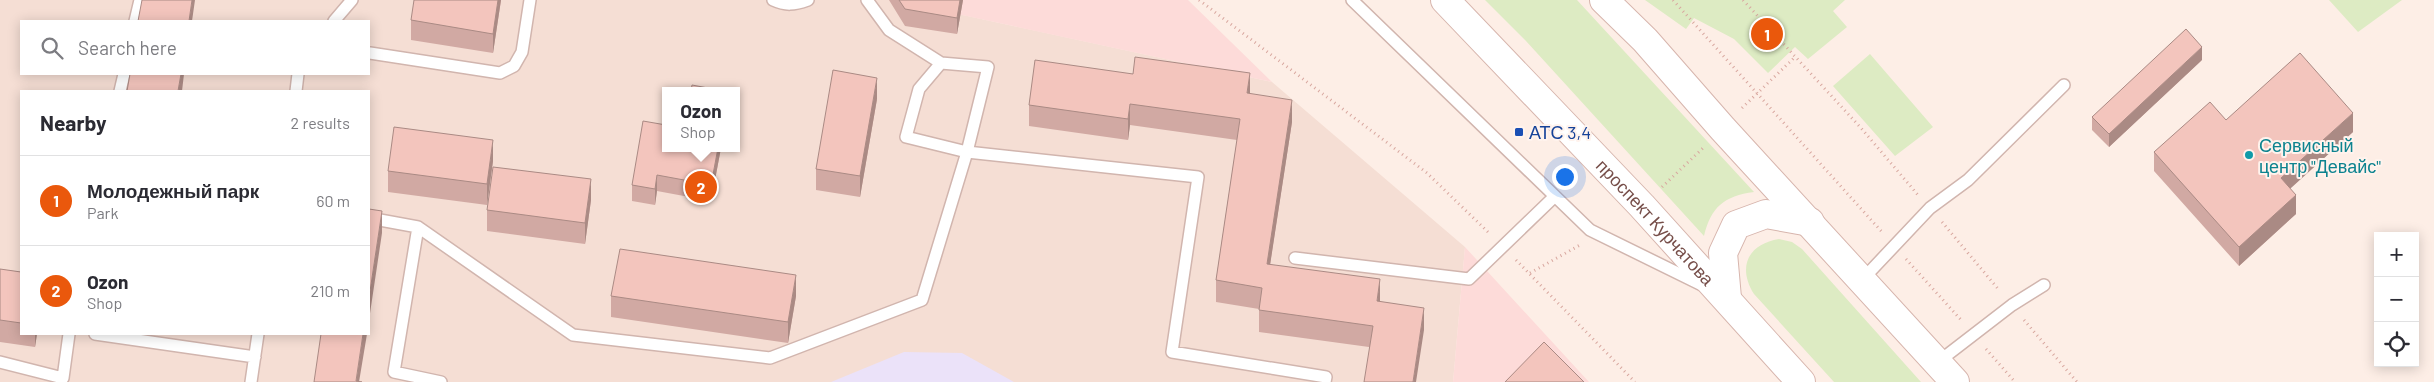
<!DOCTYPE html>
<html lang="en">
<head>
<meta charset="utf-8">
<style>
	body { margin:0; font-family:Barlow,sans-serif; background:#f7f7f7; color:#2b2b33 }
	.controls { position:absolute; right:15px; bottom:15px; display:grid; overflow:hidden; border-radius:0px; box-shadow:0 2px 12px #0003 }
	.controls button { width:45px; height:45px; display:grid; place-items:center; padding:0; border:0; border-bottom:1px solid #e1e1e2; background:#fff; color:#2b2b33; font:25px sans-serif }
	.you { position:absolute; left:1564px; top:176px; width:18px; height:18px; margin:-12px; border:4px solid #fff; border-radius:50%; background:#1a73e8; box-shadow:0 0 0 8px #1a73e833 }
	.badge { display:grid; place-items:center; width:32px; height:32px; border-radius:50%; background:#ea580c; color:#fff; font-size:16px; font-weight:700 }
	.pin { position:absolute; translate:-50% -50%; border:2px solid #fff; box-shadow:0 1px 5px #0006 }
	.popup { position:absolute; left:662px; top:87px; width:78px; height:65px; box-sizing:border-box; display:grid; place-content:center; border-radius:0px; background:#fff; filter:drop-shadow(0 1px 4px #0005); font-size:16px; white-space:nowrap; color:#7c7c81 }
	.popup b { font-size:19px; color:#2b2b33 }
	.popup::after { content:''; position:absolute; left:50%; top:100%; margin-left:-10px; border:10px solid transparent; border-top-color:#fff }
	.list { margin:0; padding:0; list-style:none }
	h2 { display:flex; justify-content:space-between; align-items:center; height:65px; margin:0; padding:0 20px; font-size:21px }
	h2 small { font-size:16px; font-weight:400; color:#7c7c81 }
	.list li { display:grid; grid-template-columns:32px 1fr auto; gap:15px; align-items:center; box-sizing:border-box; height:90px; padding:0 20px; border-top:1px solid #e1e1e2 }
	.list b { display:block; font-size:19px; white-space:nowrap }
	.list p { margin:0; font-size:16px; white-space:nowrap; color:#7c7c81 }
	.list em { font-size:16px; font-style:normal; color:#7c7c81 }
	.icon { flex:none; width:28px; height:28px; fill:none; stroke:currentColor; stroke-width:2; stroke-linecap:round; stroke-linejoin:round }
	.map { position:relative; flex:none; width:2434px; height:382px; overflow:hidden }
	.search { position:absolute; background:#fff; box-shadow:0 2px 12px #0003; left:20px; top:20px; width:350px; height:55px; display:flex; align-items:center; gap:12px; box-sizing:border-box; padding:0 18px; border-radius:0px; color:#7c7c81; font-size:19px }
	.panel { position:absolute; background:#fff; box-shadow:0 2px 12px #0003; left:20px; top:90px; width:350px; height:245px; border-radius:0px }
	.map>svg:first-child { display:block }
</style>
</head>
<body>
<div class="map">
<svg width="2434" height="382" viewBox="0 0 2434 382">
	<rect width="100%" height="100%" fill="#fdeee6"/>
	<path fill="#f5ded4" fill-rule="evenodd" d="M 0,0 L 894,0 L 1272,82 L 1465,247 L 1453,382 L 0,382 ZM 21,21 L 369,21 L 369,74 L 21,74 ZM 21,91 L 369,91 L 369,334 L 21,334 ZM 666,91 L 736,91 L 736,148 L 666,148 Z"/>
	<path fill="#fddbd9" d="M 950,0 L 1188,0 L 1272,82 L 948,12 Z
		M 1465,247 L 1589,382 L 1453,382 Z"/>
	<path fill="#ebe2f9" d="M 904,352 L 962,353 L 1014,382 L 831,382 Z"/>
	<path fill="#ddebc3" d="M 1485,0 L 1577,0 L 1754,192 C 1724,196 1711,207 1704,236 L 1526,41 Z
		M 1645,0 L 1845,0 L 1833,11 L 1847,27 L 1808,59 L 1795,47 L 1768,73 L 1734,39 L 1694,18 L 1686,29 Z
		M 2329,0 L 2402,0 L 2358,32 Z
		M 1870,54 L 1933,127 L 1895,156 L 1833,86 Z
		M 1779,239 L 1792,242 L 1802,249 L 1921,382 L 1834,382 L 1754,294 C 1737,267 1748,244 1779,239 Z"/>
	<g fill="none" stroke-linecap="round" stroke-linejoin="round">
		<g stroke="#d1b5ae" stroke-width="14">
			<path id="lane" d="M 773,0 C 786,6 794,5 808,0
				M 1352,0 L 1590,230 L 1704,286
				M 135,21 L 140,0
				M 334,21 L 352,0
				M 370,53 L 500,73 L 514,66 L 522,52 L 530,0
				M 941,63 L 919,89 L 906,137 L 967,152 L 1198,177 L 1172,352 L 1326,377 L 1325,382
				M 120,91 L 124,74
				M 296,91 L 298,74
				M 369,218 L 418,227 L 394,372 L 441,382
				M 418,227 L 573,335 L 770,358 L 922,300 L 967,152 L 988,67 L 941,63 L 889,30 L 867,0
				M 1295,258 L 1469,279 L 1554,197
				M 1862,280 L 1930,208 L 1968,180 L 2064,85
				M 95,334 L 255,357
				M 0,362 L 63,378 L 69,334
				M 1938,362 L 2012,305 L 2044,285
				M 251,382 L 258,334"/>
		</g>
		<g stroke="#d7b5ad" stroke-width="30">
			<g id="secondary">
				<path id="s1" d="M 1445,0 L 1642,206 L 1801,382"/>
				<path d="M 1604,0 L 1645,40 L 1723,129 L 1955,382"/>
				<path d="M 1727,298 L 1723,253 L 1736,225 L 1766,214 L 1810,222"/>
			</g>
		</g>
		<path stroke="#d8a79f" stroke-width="3" stroke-dasharray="1 4" stroke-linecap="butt" d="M 1199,0 L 1427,173 L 1489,233
			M 1673,0 L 1882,232
			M 1743,0 L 1861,128 L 1918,195
			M 1742,108 L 1795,57
			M 1662,187 L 1703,148
			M 1942,222 L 1999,290
			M 1906,259 L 1962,321
			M 1516,260 L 1635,382
			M 1530,273 L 1580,245
			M 2024,320 L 2077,382
			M 1986,349 L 2015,382"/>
		<use href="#lane" stroke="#fff" stroke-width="11"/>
		<use href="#secondary" stroke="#fff" stroke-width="28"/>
	</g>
	<path fill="#d1a9a3" d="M 501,0 L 493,53 L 411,40 L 411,20 Z
		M 889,0 L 963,0 L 957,34 L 905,26 Z
		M 2202,60 L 2109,147 L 2092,130 L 2092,117 Z
		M 1250,94 L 1292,122 L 1270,264 L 1380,301 L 1424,330 L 1369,347 L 1259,332 L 1259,309 L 1216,302 L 1216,280 L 1237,140 L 1130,125 L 1128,140 L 1029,126 L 1029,105 Z
		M 877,99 L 860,197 L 816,190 L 816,169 Z
		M 2226,120 L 2353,132 L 2290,188 L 2296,214 L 2239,266 L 2154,171 L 2154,152 Z
		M 666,148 L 721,148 L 711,201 L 657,191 L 655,205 L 632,201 L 632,185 Z
		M 493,161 L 487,205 L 388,192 L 388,171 Z
		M 591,200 L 585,244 L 487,231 L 487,210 Z
		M 0,269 L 21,272 L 21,334 L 37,334 L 35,347 L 0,342 Z
		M 611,296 L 796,296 L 788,343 L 611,317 Z"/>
	<path fill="#aa8a84" d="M 192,0 L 195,0 L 192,21 L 189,21 Z
		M 498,0 L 501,0 L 493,53 L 493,34 Z
		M 960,0 L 963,0 L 957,34 L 957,18 Z
		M 2202,47 L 2202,60 L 2109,147 L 2109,134 Z
		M 1250,73 L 1250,94 L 1247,93 Z
		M 181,74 L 184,74 L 182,91 L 178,91 Z
		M 877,78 L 877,99 L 860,197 L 860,176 Z
		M 1292,100 L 1292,122 L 1267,285 L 1267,264 Z
		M 1130,104 L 1130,125 L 1128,140 L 1128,119 Z
		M 2353,113 L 2353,132 L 2281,197 L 2281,178 Z
		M 493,140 L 493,161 L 487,205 L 487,184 Z
		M 718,148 L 721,148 L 711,201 L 711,185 Z
		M 657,175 L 657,191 L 655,205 L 655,189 Z
		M 591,179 L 591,200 L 585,244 L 585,223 Z
		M 2296,195 L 2296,214 L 2239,266 L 2239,247 Z
		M 382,211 L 382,233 L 369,320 L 369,298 Z
		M 796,275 L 796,296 L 788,343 L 788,322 Z
		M 1380,279 L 1380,301 L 1377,323 L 1377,301 Z
		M 1424,308 L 1424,330 L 1416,382 L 1413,382 Z
		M 35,334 L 37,334 L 35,347 Z
		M 363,334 L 367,334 L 359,382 L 356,382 Z"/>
	<path fill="#f3c5bd" stroke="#aa8a84" d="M 142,0 L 192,0 L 189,21 L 138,21 Z
		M 414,0 L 498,0 L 493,34 L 411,20 Z
		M 899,0 L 960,0 L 957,18 L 905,9 Z
		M 2186,29 L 2202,47 L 2109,134 L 2092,117 Z
		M 2300,53 L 2353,113 L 2281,178 L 2296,195 L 2239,247 L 2154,152 L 2210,102 L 2226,120 Z
		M 1135,57 L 1250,73 L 1247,93 L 1292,100 L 1267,264 L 1380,279 L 1377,301 L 1424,308 L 1413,382 L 1364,382 L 1373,326 L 1259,310 L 1262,288 L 1216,280 L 1240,119 L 1130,104 L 1128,119 L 1029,105 L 1035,60 L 1133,74 Z
		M 833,70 L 877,78 L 860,176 L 816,169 Z
		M 130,74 L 181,74 L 178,91 L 127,91 Z
		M 692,85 L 724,91 L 691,91 Z
		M 643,121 L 666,125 L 666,148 L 718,148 L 711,185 L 657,175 L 655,189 L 632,185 Z
		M 394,127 L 493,140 L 487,184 L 388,171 Z
		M 493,167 L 591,179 L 585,223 L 487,210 Z
		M 369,209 L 382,211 L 369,298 Z
		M 620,249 L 796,275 L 788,322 L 611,296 Z
		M 0,269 L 21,272 L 21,323 L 0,320 Z
		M 321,334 L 363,334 L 356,381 L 362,382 L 314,382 Z
		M 1544,342 L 1584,382 L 1505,382 Z"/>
	<rect fill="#1a4fb4" stroke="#fff3ed" stroke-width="2" x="1514" y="127" width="10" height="10" rx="2.5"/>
	<circle fill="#0f9aa8" stroke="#fff3ed" stroke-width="2" cx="2249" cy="155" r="5"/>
	<g text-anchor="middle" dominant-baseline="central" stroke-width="4" stroke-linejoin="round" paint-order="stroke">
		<g font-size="18" fill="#164399" stroke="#fff3ed" text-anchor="start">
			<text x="1529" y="132">АТС 3,4</text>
		</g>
		<g font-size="18" fill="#0d838f" stroke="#fff3ed" text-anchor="start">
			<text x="2259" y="145">Сервисный<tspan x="2259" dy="21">центр "Девайс"</tspan></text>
		</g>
		<g font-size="18" fill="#774f4a" stroke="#fff3ed">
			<text stroke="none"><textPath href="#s1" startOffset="306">проспект Курчатова</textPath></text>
		</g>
	</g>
</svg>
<div class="controls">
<button>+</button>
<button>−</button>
<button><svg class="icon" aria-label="locate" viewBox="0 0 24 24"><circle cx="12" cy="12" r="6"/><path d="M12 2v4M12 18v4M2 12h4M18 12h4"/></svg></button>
</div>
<div class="you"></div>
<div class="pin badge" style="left:1767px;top:34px">1</div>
<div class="pin badge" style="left:701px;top:187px">2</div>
<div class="popup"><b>Ozon</b>Shop</div>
<div class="search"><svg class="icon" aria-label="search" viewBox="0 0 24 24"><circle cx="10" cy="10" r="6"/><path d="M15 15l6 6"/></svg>Search here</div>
<section class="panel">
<h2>Nearby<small>2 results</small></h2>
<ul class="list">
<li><span class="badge">1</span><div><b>Молодежный парк</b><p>Park</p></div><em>60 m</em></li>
<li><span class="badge">2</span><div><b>Ozon</b><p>Shop</p></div><em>210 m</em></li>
</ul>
</section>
</div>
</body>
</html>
